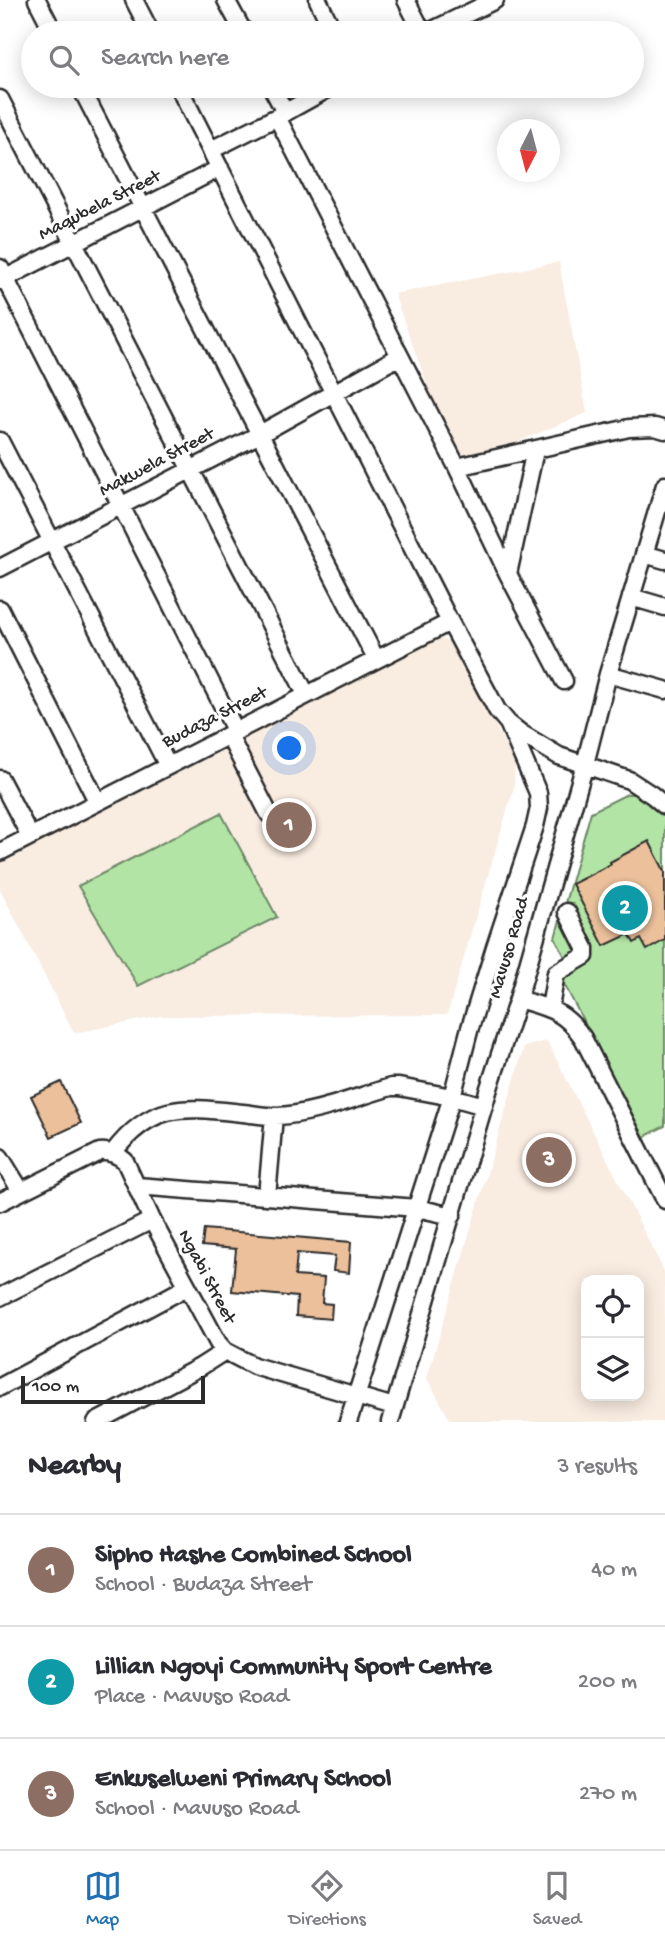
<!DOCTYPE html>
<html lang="en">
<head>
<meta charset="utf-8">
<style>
	body { margin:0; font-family:"Gochi Hand",sans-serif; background:#f2f2f3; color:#2b2b33 }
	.controls { position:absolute; right:21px; bottom:21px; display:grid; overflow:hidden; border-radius:14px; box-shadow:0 4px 18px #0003 }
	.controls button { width:63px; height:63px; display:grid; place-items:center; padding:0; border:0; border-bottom:2px solid #e1e1e2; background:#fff; color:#2b2b33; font:35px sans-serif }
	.compass { position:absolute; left:497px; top:119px; width:63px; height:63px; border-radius:50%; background:#fff; box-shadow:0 4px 18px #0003; rotate:186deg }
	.scale { position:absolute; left:21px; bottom:18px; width:184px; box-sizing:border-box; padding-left:7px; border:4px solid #2b2b2b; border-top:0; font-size:19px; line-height:24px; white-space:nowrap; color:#2b2b2b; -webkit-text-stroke:5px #fff; paint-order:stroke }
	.you { position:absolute; left:290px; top:749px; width:24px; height:24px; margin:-18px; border:5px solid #fff; border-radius:50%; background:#1a73e8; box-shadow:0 0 0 10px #1a73e833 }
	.badge { display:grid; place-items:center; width:46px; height:46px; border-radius:50%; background:#1f6fb2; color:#fff; font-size:23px; font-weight:700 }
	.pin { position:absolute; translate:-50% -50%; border:4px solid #fff; box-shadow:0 2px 7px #0006 }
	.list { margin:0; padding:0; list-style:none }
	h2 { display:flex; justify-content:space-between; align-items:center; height:91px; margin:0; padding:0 28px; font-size:30px }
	h2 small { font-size:23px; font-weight:400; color:#7c7c81 }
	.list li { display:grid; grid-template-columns:46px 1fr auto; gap:21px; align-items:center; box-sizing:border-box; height:112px; padding:0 28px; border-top:2px solid #e1e1e2 }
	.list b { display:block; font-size:26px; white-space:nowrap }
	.list p { margin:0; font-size:23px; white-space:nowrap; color:#7c7c81 }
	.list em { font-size:23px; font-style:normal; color:#7c7c81 }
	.icon { flex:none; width:38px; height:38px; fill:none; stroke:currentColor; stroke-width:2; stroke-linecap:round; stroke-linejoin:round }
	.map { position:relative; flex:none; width:665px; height:1422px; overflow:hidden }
	.search { position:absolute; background:#fff; box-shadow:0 4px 18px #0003; left:21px; right:21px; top:21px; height:77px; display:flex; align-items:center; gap:18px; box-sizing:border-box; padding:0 24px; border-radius:38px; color:#7c7c81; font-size:26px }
	.sheet { height:427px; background:#fff }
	nav { display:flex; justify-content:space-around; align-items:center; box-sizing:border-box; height:98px; border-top:2px solid #e1e1e2; background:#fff; font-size:19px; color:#7c7c81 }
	nav a { display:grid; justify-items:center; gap:4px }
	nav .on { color:#1f6fb2 }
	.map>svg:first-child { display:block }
</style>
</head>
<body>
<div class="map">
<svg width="665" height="1422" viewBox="0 0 665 1422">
	<rect width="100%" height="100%" fill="#fff"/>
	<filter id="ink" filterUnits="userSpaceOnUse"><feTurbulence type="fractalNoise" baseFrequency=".0143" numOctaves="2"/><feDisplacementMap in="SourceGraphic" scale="14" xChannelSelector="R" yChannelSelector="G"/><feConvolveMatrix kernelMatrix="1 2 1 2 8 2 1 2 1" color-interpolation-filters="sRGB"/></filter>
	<g filter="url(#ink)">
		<path fill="#f9ece1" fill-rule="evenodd" d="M 559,262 L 587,413 L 457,467 L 394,294 Z
			M 437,638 L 453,642 L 515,764 L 514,787 L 447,1015 L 161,1016 L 74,1033 L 0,889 L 0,863 Z
			M 547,1041 L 665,1273 L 665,1422 L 451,1422 L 427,1378 L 524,1047 ZM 639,1280 L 639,1396 L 586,1396 L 586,1280 Z"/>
		<path fill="#b2e5a5" stroke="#6e8868" stroke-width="2" d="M 627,794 L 639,794 L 665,817 L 665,1126 L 644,1137 L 562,980 L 574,974 L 555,938 L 591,812 Z
			M 221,813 L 277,917 L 138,986 L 78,886 Z"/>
		<path fill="#ebc09b" stroke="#2b2b2b" stroke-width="2" d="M 649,841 L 665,872 L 665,940 L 647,950 L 641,939 L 634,943 L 629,934 L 604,946 L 572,884 L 611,864 L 610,862 Z
			M 61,1082 L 81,1123 L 51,1137 L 31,1096 Z
			M 204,1229 L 351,1242 L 349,1273 L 333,1271 L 335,1256 L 297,1253 L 295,1276 L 324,1278 L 322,1303 L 332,1304 L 331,1319 L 296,1316 L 297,1297 L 232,1291 L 236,1249 L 202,1246 Z"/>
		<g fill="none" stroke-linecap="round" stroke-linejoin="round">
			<g stroke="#2b2b2b" stroke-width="21">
				<path id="minor" d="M 37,0 L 54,33
					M 134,0 L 151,33
					M 226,0 L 244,33
					M 318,0 L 334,33
					M 406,0 L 423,33
					M 427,33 L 495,0
					M 80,86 L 376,659
					M 178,86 L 450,622 L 497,710 L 508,723 L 522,734 L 559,756 L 629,780 L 652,795 L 665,806
					M 271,86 L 285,112
					M 0,99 L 306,694
					M 277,117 L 457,467 L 508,574 L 564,681
					M 211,150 L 277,117 L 333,86
					M 0,268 L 236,732
					M 0,281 L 220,168
					M 0,441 L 168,766
					M 457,467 L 629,428 L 655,427 L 665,430
					M 644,554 L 665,560
					M 0,568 L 260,434 L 400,356
					M 508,574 L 535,450
					M 631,597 L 665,607
					M 0,609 L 97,801
					M 608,674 L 665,690
					M 229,736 L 269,814
					M 0,779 L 30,836
					M 0,852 L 450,622
					M 518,999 C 548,1008 564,1010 583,1038 L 665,1200
					M 550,1008 L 556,973 L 585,956 L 585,948 L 567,912
					M 113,1153 C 152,1101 185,1107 243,1113 C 254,1114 265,1117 276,1116 C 312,1115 356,1097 391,1087 L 399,1087 L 452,1097 L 484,1106
					M 0,1157 L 21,1191
					M 137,1186 L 417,1208 L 452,1216
					M 267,1196 L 274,1116
					M 0,1202 L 100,1152 C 110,1151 118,1155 125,1161 L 152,1220 L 218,1343 L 225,1351 L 254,1366 L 394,1407
					M 0,1297 L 152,1220
					M 0,1387 L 187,1287
					M 96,1422 L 200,1367 L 225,1351
					M 348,1422 L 452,1097 L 469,1031 L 495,947 L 535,826 L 539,808 L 538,793 L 509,725
					M 390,1422 L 489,1088 L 518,999 L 585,764 L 608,674 L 665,485"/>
			</g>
			<use href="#minor" stroke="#fff" stroke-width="16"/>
		</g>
	</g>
	<g text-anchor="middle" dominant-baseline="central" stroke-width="6" stroke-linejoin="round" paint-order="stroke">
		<g font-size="19" fill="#2b2b2b" stroke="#fff">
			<text transform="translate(100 206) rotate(-27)">Maqubela Street</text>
			<text transform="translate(157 463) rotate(-28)">Makwela Street</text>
			<text transform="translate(215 718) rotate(-27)">Budaza Street</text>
			<text transform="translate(510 948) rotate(-74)">Mavuso Road</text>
			<text transform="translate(206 1277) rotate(62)">Ngabi Street</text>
		</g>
	</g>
</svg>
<div class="controls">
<button><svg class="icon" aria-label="locate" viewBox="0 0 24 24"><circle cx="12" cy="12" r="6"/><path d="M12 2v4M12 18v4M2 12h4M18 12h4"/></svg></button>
<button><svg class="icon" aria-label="layers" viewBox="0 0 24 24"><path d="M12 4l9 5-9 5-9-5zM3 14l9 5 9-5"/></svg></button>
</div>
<svg class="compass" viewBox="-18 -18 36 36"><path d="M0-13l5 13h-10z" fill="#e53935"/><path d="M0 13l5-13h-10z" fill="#7c7c81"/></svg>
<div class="scale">100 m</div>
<div class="you"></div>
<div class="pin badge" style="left:289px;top:825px;background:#8d6e63">1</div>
<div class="pin badge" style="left:625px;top:908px;background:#0f9aa8">2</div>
<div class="pin badge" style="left:549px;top:1160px;background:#8d6e63">3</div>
<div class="search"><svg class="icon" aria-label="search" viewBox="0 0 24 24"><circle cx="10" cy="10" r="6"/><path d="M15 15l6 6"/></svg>Search here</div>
</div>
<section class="sheet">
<h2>Nearby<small>3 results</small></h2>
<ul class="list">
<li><span class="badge" style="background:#8d6e63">1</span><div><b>Sipho Hashe Combined School</b><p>School · Budaza Street</p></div><em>40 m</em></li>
<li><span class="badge" style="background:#0f9aa8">2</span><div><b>Lillian Ngoyi Community Sport Centre</b><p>Place · Mavuso Road</p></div><em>200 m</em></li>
<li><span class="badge" style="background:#8d6e63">3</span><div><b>Enkuselweni Primary School</b><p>School · Mavuso Road</p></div><em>270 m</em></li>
</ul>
</section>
<nav>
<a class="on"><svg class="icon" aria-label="map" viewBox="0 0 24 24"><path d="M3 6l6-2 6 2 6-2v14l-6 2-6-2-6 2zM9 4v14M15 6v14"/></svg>Map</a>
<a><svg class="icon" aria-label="directions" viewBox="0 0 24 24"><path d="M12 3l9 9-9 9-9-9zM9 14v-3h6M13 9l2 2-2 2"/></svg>Directions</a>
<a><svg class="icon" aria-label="saved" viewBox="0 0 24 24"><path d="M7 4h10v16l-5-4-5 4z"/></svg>Saved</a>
</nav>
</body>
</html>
